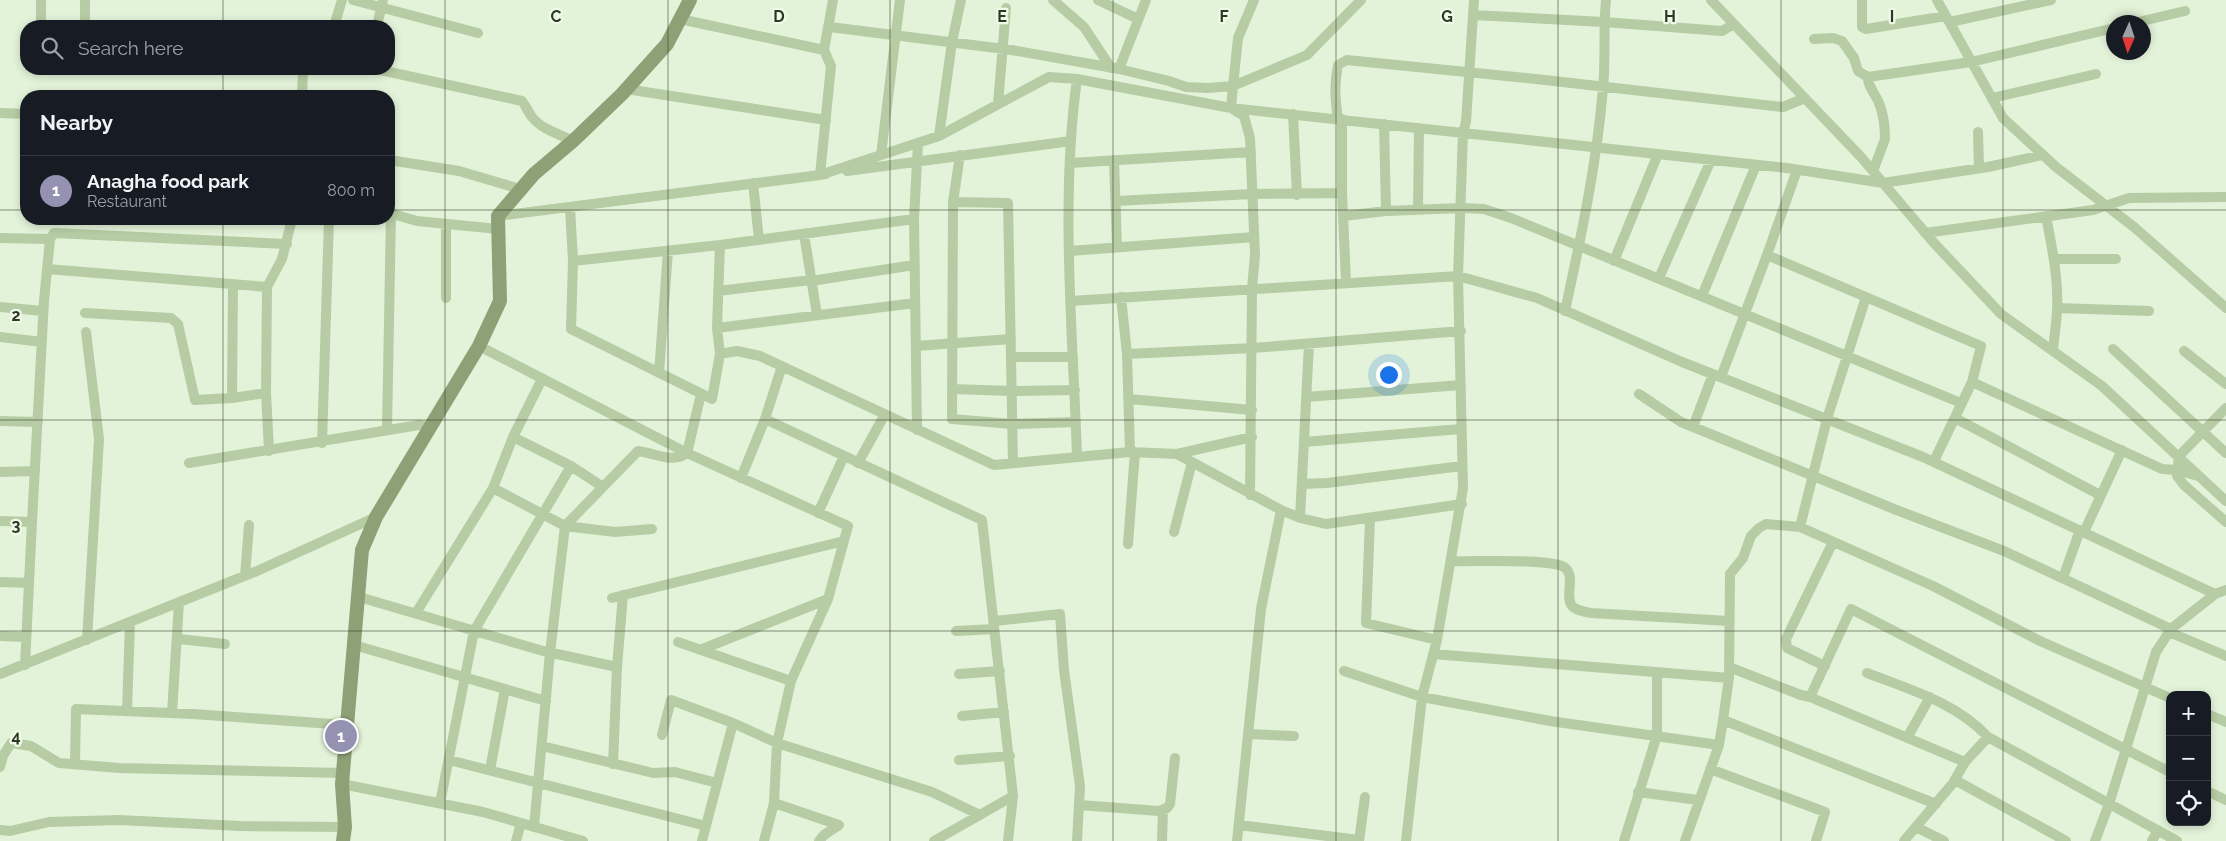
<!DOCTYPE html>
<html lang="en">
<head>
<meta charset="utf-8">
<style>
	body { margin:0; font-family:Raleway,sans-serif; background:#242831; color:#f1f3f6 }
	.controls { position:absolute; right:15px; bottom:15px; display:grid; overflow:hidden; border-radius:10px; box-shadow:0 2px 8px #0003 }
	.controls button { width:45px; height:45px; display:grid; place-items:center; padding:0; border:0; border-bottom:1px solid #363941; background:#171b24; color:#f1f3f6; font:25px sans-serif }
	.compass { position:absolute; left:2106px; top:15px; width:45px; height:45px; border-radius:50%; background:#171b24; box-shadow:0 2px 8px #0003; rotate:183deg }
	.you { position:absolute; left:1388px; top:374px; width:18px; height:18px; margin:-12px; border:4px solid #fff; border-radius:50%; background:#1a73e8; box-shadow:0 0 0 8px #1a73e833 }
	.badge { display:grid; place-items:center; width:32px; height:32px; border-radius:50%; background:#9591b0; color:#fff; font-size:16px; font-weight:700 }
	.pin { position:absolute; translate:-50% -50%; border:2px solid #fff; box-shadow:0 1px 5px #0006 }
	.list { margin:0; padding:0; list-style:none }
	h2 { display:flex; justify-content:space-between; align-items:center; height:65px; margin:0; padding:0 20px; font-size:21px }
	h2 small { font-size:16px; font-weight:400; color:#9ea1a6 }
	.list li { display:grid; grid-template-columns:32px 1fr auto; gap:15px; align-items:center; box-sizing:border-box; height:70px; padding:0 20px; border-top:1px solid #363941 }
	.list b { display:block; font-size:19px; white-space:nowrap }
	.list p { margin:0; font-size:16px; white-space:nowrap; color:#9ea1a6 }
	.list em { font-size:16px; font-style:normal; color:#9ea1a6 }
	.icon { flex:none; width:28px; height:28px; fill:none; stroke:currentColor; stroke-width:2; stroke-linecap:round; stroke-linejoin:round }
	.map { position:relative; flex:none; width:2226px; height:841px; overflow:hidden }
	.search { position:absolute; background:#171b24; box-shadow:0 2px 8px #0003; left:20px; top:20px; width:375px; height:55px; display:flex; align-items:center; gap:12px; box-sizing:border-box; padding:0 18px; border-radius:20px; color:#9ea1a6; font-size:19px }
	.panel { position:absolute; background:#171b24; box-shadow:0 2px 8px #0003; left:20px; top:90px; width:375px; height:135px; border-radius:20px }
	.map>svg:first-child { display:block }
</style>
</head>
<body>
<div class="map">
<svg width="2226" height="841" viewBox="0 0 2226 841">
	<rect width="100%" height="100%" fill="#e3f3d9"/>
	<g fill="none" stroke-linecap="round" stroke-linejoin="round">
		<path stroke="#b6cca4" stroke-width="10" d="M 41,0 L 41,26
			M 85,0 L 85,26
			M 353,0 L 478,33
			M 1053,0 L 1084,27 L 1111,68
			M 1098,0 L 1138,19
			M 1711,0 L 1861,157 L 1934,243 L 2001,314 L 2102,386 L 2226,501
			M 1862,0 L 1862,27 L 1866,29 L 1946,16
			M 1937,0 L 2003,118 L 2056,167 L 2134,227 L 2226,308
			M 1473,15 L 1604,22 L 1722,31 L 1734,24
			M 680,19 L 824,50
			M 1950,22 L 2051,0
			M 2138,22 L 2185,11
			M 334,26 L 342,0
			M 377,26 L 383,0
			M 830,27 L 1012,50 L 1119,69 L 1169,81 L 1186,87 L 1208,88 L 1233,86 L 1238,38 L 1254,0
			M 1814,39 L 1833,38 L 1842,41 L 1854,58 L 1858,71 L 1868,77 C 1867,85 1876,95 1879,103 C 1883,113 1885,127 1885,139 L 1873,171
			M 376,69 L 522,101 C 526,106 528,112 532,117 C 542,130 560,134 573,141
			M 1119,69 L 1146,0
			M 1868,77 L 1971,62 L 2114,28
			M 1077,79 C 1060,202 1073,333 1077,457
			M 626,89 L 826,120
			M 302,96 L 303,69
			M 1992,98 L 2096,74
			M 998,104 L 1006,8
			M 1231,108 L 1233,86 L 1307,55 L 1361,0
			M 1234,110 L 1244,116 L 1250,138 L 1255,255 L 1252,288 L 1250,495
			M 0,113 L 26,114
			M 1293,114 L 1297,195
			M 1338,119 C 1335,99 1334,84 1338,65 L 1347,60 L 1536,79 L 1783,107 L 1805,98
			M 1342,119 L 1342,193 L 1346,282
			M 1384,124 L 1386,211
			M 1978,132 L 1979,168
			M 939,136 L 952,42 L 961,0
			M 881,155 L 900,0
			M 960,155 L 953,202 L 952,419 L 1012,424 L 1076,422
			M 389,160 L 459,171 L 520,189
			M 1114,160 L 1117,247
			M 1070,163 L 1251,152
			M 847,171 L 1071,141
			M 826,174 L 820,175 L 831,66 L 824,50 L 833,0
			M 753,183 L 759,240
			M 1116,201 L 1252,194 L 1342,193
			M 953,202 L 1008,203 L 1013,463
			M 570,207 L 573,261 L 571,329 L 712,399 L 720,354 L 717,328 L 720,245
			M 1418,209 L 1419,128
			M 389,213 L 417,221 L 498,229
			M 498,216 L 820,175 L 939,136 L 1049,77 L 1077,79 L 1231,108 L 1787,168 L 1883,183 L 1988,167 L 2042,155
			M 1344,216 L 1386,211 L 1462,208 L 1484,209 L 1511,218 L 1961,403
			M 2046,216 C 2052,248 2059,280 2057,312 C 2056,325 2054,338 2053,351
			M 446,224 L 446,298
			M 1925,233 L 2093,210 L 2129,198 L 2226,197
			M 804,234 L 817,315
			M 0,238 L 50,239
			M 1070,251 L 1254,237
			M 1767,255 L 1981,346 L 1972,382 L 1934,461
			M 2054,259 L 2116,259
			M 573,261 L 720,245 L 914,219
			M 1614,261 L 1658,154
			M 47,269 L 267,287
			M 1659,278 L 1711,160
			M 811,281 L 914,265
			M 718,291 L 811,280
			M 1702,296 L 1756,165
			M 1121,297 L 1127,354 L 1130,452
			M 1071,301 L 1458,276 L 1537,298 L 1682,362 L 1923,457 L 2215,594
			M 0,307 L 43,311
			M 2057,308 L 2149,311
			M 1565,311 C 1581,237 1597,163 1603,88 C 1606,59 1603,29 1606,0
			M 85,313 L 171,318 L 178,324 L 195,400 L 232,398 L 266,393
			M 717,328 L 915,303
			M 86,332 L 99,439 L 87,640
			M 0,337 L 42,342
			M 479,346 L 687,453 L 848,526 L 828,599 L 791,681 L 777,743 L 774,803 L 764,841
			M 916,346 L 1011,339
			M 2113,349 L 2226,453
			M 2184,351 L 2226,384
			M 720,354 L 737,351 L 760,356 L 994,465 L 1130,452 L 1177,454 L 1252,437
			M 1127,354 L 1253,348 L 1461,331
			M 1011,357 L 1073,357
			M 659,373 L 668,251
			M 1721,377 L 1767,255 L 1797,170
			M 1972,382 L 2162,469 L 2177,470 L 2198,476
			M 952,389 L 1012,391 L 1075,390
			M 1639,394 L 1681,422 L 1894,509 L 2004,551 L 2171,629
			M 1306,397 L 1461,385
			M 232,398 L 233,284
			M 1129,399 L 1252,410
			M 2226,408 L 2179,456 L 2177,476 L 2184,485 L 2226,522
			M 1955,418 L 2100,495
			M 765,419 L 982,520 L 1013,796 L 1008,841
			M 0,421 L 38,422
			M 1693,427 L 1713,374
			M 387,430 L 391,213
			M 917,430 L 914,219 L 918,143
			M 513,437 L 571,466 L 603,487
			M 1304,442 L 1461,429
			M 322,443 L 329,219
			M 269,451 L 266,393 L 267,287 L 282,259 L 292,219
			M 1177,454 L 1281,510 L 1300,518 L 1326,524 L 1462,504
			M 189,463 L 419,425 L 429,427
			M 858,463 L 885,414
			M 0,472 L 35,471
			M 741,478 L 765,419 L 782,366
			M 1302,484 L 1327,483 L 1462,466
			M 493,488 L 565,526 L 615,532 L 652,529
			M 818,513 L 844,456
			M 1300,518 L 1309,344
			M 1370,519 L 1366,623 L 1437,640
			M 0,521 L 32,522 L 25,665
			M 32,522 L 44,301 L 50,239 L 54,233 L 287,244
			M 1800,527 L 1827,419 L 1866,297
			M 1174,532 L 1192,462
			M 2084,532 L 2122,450
			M 1128,544 L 1135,452
			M 1451,561 C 1473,562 1549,558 1564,567 C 1577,575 1563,598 1573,607 C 1578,611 1586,612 1591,613 L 1729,621
			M 245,576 L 249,525
			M 2063,578 L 2080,530
			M 0,582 L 29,583
			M 359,597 L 543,651 L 617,667
			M 612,598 L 844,541
			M 416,613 L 493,488 L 513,437 L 542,379
			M 994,621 L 1060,614 L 1064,670 L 1080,786 L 1077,841
			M 956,631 L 994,629
			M 2169,632 L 2226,656
			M 0,636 L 25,637
			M 179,639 L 225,644
			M 678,642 L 791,681
			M 354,645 L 546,701
			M 700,650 L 828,599
			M 1433,654 L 1729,678
			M 1825,666 L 1787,648 L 1786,639 L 1833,542
			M 1729,667 L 1801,695 L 1810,697 L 1965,762
			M 1344,671 L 1422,697 L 1550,721 L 1719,745
			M 1867,673 C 1909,689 1957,703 1988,737 L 2177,841
			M 0,674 L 257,571 L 376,517
			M 959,674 L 1000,671
			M 1810,697 L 1851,609 L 2170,772
			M 127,711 L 130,622
			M 172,713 L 179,602
			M 2207,714 L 2226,722
			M 962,716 L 1004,712
			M 1723,720 L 1936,804
			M 1248,734 L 1294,736
			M 662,735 L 671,700 L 733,723 L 777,743 L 932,792 L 980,815
			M 1907,738 L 1930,697
			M 542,746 L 653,773 L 675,772 L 717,783
			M 449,760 L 706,826
			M 959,760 L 1010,756
			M 75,764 L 76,709 L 193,714 L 346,725
			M 613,764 L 617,667 L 623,595
			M 0,767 L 3,756 L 11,743 L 31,746 L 59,763 L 119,768 L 344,773
			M 1710,769 L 1825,812 L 1816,841
			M 490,770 L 505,689
			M 1955,780 L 2066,841
			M 342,784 L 483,812 L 583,841
			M 2207,791 L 2226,800
			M 1638,792 L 1698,800
			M 440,803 L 474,631 L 571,466
			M 774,803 L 839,825
			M 1080,805 L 1159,811 L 1167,808 L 1170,804 L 1175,758
			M 1239,825 L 1359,840
			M 534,827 L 550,653 L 565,526 L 638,451 C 654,453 674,464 687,453 L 701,394
			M 1916,827 L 1944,841
			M 0,830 L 10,831 L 49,822 L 119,820 L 240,826 L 345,827
			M 516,841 L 521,823
			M 702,841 L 733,723
			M 819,841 L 824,835 L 839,825
			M 934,841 L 1013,796
			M 1162,841 L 1163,810
			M 1237,841 L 1261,609 L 1281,510
			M 1359,841 L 1365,797
			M 1406,841 L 1422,697 L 1437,640 L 1463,488 L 1458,276 L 1463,133 L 1466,122 L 1474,0
			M 1624,841 L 1657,735 L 1657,674
			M 1685,841 L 1719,745 L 1723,720 L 1729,678 L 1730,574 L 1743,558 L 1751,536 L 1759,528 L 1766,524 L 1800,527 L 1933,586 L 2040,641 L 2170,698
			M 1904,841 L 1953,783 L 1965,762 L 1988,737
			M 2095,841 L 2109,804 L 2156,652 L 2171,629 L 2215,594 L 2226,590
			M 2152,841 L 2158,830"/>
		<path stroke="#8da076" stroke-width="14" d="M 343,841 L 345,827 L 342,784 L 362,550 L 376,517 L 479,346 L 500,301 L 498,216 L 534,174 L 573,141 L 622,94 L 667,44 L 690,0"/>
	</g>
	<path fill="none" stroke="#303726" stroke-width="1" stroke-opacity="0.55" d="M 223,0 L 223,26M 445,0 L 445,841M 668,0 L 668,841M 890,0 L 890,841M 1113,0 L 1113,841M 1336,0 L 1336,841M 1558,0 L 1558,841M 1781,0 L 1781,841M 2003,0 L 2003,841M 223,69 L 223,96M 0,210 L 26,210M 389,210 L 2226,210M 223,219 L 223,841M 0,420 L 2226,420M 0,631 L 2226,631"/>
	<g font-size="16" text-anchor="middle" font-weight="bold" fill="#303726" stroke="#eefbe6" stroke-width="4.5" stroke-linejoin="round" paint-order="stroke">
		<text x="556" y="22">C</text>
		<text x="779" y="22">D</text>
		<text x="1002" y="22">E</text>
		<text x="1224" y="22">F</text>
		<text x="1447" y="22">G</text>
		<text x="1670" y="22">H</text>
		<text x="1892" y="22">I</text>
		<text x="16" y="321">2</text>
		<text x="16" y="531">3</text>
		<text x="16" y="742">4</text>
	</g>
</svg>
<div class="controls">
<button>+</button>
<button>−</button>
<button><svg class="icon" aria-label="locate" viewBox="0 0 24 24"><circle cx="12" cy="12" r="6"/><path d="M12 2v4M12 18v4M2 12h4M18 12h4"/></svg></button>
</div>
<svg class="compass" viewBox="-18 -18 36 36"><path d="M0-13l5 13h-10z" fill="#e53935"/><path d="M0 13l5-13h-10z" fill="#9ea1a6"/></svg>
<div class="you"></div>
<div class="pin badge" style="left:341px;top:736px">1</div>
<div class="search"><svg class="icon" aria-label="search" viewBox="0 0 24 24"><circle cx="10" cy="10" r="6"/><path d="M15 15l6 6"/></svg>Search here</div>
<section class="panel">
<h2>Nearby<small></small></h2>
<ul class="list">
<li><span class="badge">1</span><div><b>Anagha food park</b><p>Restaurant</p></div><em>800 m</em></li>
</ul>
</section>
</div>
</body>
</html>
